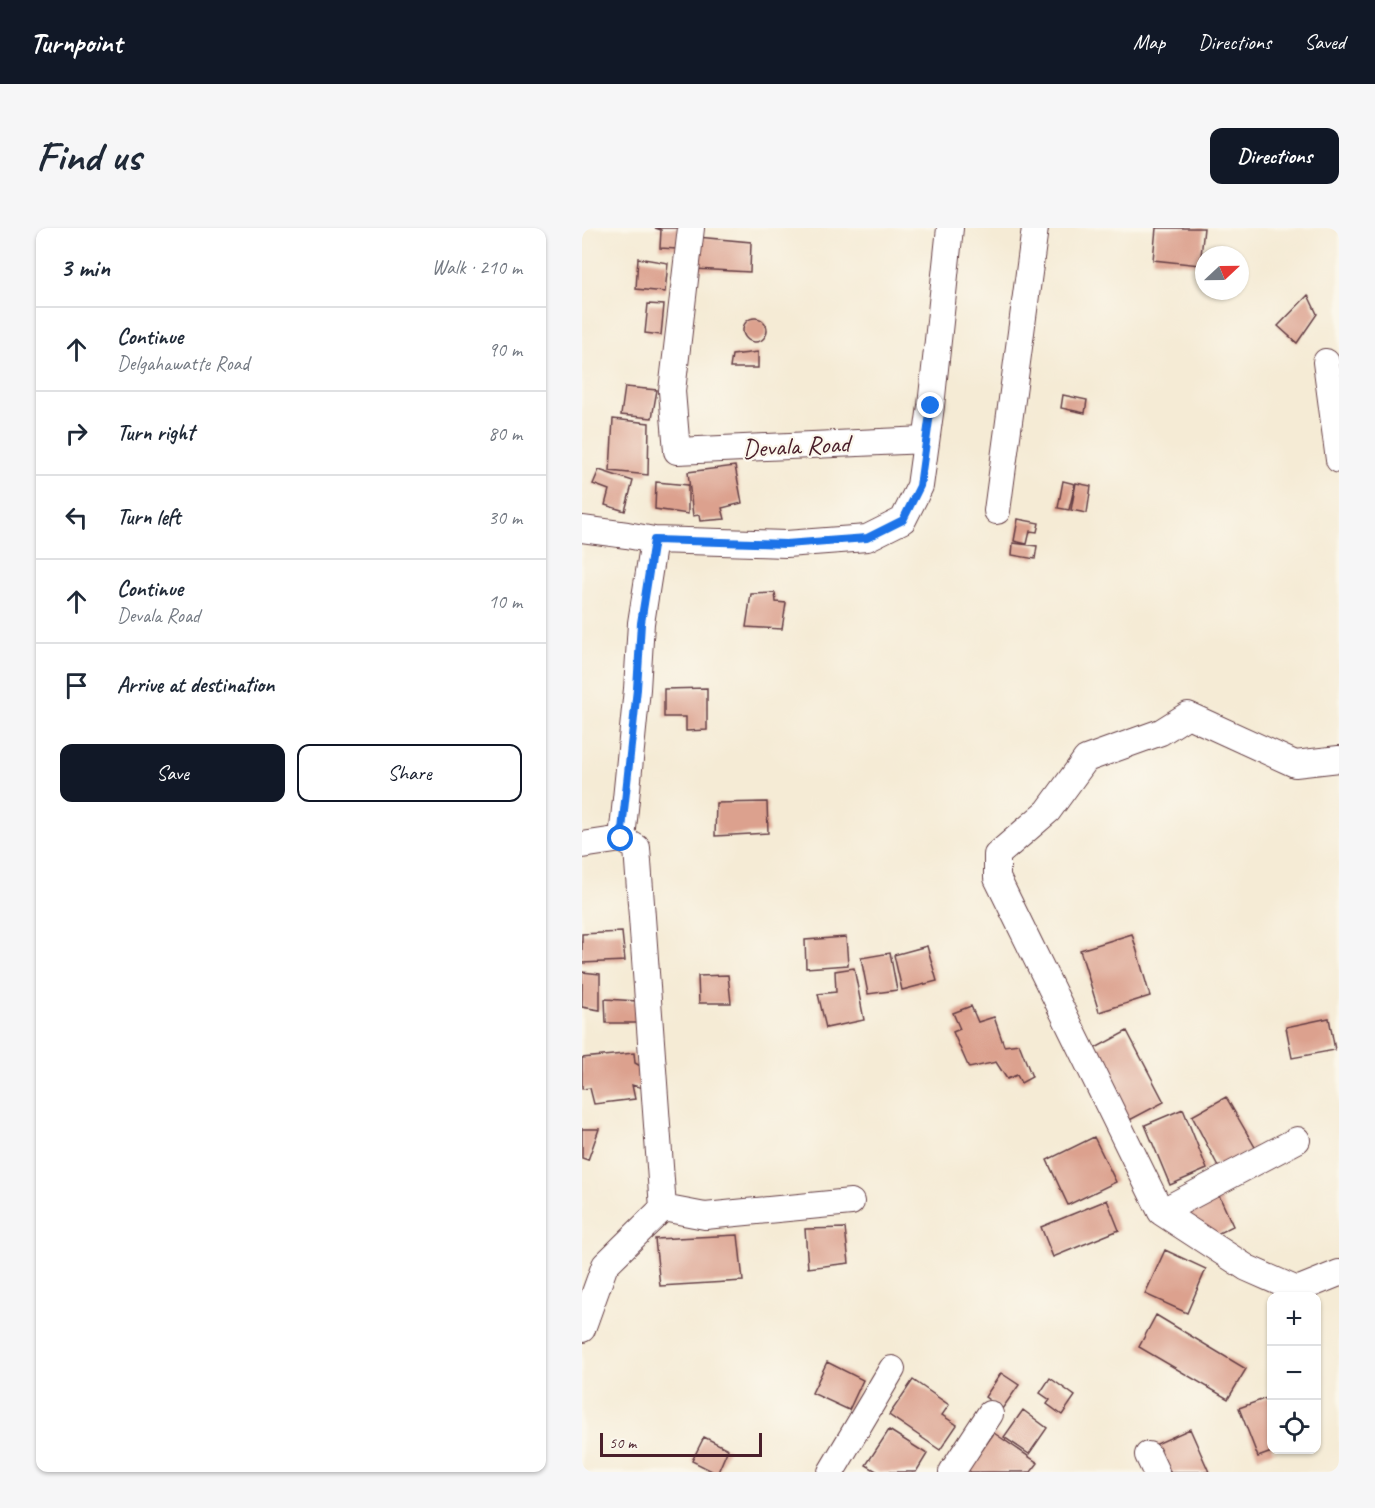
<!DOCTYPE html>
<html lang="en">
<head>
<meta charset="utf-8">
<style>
	body { margin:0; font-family:Caveat,sans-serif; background:#f6f6f7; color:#1f2937 }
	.controls { position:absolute; right:18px; bottom:18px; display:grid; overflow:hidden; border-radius:12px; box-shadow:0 2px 4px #0004 }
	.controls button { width:54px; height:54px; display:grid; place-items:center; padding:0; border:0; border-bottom:2px solid #e0e1e3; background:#fff; color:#1f2937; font:30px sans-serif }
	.compass { position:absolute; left:613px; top:18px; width:54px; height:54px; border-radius:50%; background:#fff; box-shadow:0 2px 4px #0004; rotate:68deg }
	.scale { position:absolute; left:18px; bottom:15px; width:162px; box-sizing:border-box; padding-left:6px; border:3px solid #4a1f2b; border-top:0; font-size:16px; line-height:21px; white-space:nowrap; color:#4a1f2b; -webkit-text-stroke:4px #fbf7ec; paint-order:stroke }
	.stop { position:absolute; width:18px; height:18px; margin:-14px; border:4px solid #1a73e8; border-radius:50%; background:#fff }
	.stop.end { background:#1a73e8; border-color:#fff; box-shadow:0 2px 6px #0008 }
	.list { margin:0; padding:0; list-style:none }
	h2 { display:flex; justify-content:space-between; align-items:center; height:78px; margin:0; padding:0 24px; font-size:26px }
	h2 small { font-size:20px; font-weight:400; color:#747a83 }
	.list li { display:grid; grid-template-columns:39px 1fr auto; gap:18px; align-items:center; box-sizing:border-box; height:84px; padding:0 24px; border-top:2px solid #e0e1e3 }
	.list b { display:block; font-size:22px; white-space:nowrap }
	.list p { margin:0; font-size:20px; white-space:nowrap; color:#747a83 }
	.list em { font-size:20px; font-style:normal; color:#747a83 }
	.actions { display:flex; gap:12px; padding:18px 24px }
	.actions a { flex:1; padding:14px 0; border:2px solid #111827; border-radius:12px; text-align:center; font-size:21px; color:#111827 }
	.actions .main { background:#111827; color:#fff }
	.icon { flex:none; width:33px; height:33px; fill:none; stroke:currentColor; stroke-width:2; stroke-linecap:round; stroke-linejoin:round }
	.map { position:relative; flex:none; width:757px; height:1244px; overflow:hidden; border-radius:12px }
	header { display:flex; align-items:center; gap:36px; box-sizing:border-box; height:84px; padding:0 30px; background:#111827; color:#fff }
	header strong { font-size:28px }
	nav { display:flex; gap:33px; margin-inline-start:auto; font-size:21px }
	.intro { display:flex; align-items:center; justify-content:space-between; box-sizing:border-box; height:144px; padding:0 36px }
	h1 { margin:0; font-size:42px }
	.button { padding:15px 27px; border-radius:12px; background:#111827; color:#fff; font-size:21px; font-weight:700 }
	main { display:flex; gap:36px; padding:0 36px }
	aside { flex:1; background:#fff; border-radius:12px; box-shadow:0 2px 4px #0004 }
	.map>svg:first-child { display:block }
</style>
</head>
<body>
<header>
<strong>Turnpoint</strong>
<nav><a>Map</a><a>Directions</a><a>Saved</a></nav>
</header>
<div class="intro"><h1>Find us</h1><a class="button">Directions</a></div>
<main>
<aside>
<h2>3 min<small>Walk · 210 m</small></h2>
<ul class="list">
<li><svg class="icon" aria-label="ahead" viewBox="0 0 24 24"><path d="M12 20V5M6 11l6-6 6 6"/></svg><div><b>Continue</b><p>Delgahawatte Road</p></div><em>90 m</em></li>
<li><svg class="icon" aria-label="right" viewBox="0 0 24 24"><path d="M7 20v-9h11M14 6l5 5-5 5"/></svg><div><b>Turn right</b></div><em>80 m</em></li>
<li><svg class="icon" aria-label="left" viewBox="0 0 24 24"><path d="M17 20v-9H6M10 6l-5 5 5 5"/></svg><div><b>Turn left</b></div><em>30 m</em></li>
<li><svg class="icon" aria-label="ahead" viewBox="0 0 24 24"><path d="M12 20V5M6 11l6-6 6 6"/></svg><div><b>Continue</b><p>Devala Road</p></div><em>10 m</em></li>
<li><svg class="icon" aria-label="arrive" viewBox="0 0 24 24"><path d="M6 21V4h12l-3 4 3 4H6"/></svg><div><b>Arrive at destination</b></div></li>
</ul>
<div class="actions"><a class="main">Save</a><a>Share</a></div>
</aside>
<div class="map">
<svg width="757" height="1244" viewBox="0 0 757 1244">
	<rect width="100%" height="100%" fill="#fbf7ec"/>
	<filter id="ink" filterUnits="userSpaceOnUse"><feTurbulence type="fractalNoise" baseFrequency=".0167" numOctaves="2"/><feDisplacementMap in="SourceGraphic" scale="12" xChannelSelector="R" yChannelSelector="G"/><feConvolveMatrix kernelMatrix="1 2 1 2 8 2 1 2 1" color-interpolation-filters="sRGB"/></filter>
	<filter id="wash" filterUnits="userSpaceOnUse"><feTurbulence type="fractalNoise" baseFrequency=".008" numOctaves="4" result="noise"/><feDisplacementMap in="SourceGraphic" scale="24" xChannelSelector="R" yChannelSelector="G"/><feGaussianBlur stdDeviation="1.35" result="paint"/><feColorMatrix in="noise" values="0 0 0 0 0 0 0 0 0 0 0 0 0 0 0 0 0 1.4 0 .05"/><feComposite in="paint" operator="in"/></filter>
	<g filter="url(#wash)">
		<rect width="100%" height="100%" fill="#f5ebd5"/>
		<g id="blocks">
			<path fill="#dca18e" d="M 73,0 L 97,0 L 95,21 L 78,20 L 79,2 Z
				M 574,0 L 622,0 L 618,37 L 571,32 Z
				M 115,9 L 169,14 L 168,44 L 113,41 Z
				M 56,30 L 86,35 L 83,64 L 54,61 Z
				M 726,67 L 735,86 L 715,115 L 696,98 Z
				M 66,76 L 82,77 L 79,107 L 63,105 Z
				M161 102a12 12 0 1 1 24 0a12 12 0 1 1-24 0Z
				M 176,124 L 176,140 L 148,140 L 150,127 Z
				M 43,159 L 75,162 L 70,190 L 39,187 Z
				M 481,167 L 505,172 L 503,185 L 479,180 Z
				M 31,191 L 67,195 L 66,247 L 28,243 Z
				M 153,238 L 160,275 L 140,280 L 143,291 L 118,293 L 117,287 L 111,288 L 106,244 Z
				M 17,242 L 51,253 L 43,283 L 23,277 L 27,262 L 11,256 Z
				M 481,253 L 493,256 L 487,282 L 476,280 Z
				M 74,254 L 106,257 L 106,286 L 73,281 Z
				M 494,255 L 509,258 L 505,285 L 489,282 Z
				M 436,291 L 457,295 L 455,304 L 448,303 L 445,316 L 432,313 Z
				M 431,315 L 455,318 L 453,331 L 430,327 Z
				M 193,365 L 194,374 L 204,375 L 200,401 L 164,399 L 169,366 Z
				M 125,460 L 125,502 L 104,503 L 104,489 L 82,489 L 82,461 Z
				M 185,574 L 186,605 L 133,608 L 134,575 Z
				M 40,704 L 43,733 L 0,735 L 0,706 Z
				M 550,706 L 568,768 L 517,784 L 498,722 Z
				M 264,709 L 266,737 L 224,740 L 223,712 Z
				M 345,718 L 355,753 L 320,762 L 312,727 Z
				M 308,725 L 315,762 L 286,766 L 279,730 Z
				M 272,740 L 282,792 L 244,800 L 236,766 L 254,764 L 253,743 Z
				M 0,744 L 18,746 L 18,782 L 0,779 Z
				M 146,747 L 149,775 L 117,775 L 116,748 Z
				M 23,771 L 55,773 L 55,795 L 24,795 Z
				M 389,778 L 396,794 L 412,789 L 422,818 L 437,816 L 450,849 L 439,855 L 435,847 L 425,851 L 414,834 L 387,840 L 371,804 L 378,801 L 371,785 Z
				M 747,790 L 753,822 L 710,830 L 704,799 Z
				M 545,803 L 582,874 L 542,895 L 506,824 Z
				M 52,825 L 53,835 L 60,839 L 61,860 L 50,857 L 53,871 L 12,876 L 8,860 L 0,861 L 0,830 Z
				M 644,869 L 674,921 L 637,940 L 610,888 Z
				M 601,881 L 625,941 L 588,957 L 563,897 Z
				M 0,901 L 17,901 L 6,932 L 0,930 Z
				M 512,909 L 534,954 L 486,977 L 465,932 Z
				M 635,963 L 651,998 L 627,1010 L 601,995 L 607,980 Z
				M 525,972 L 537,1002 L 471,1029 L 459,999 Z
				M 263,1000 L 267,1035 L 226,1040 L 223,1001 Z
				M 156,1007 L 161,1053 L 78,1058 L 73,1011 Z
				M 583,1022 L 624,1041 L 605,1085 L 563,1066 Z
				M 574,1087 L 664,1141 L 646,1171 L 557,1119 Z
				M 245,1134 L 281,1152 L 267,1182 L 230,1165 Z
				M 419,1145 L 437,1157 L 420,1181 L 403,1169 Z
				M 468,1150 L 493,1168 L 480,1187 L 465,1176 L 468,1172 L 458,1165 Z
				M 331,1152 L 367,1177 L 360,1187 L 375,1197 L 358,1222 L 307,1187 Z
				M 690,1168 L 690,1222 L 695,1222 L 676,1229 L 657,1180 Z
				M 441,1182 L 465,1200 L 447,1226 L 422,1209 Z
				M 608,1201 L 627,1244 L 582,1244 L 570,1218 Z
				M 307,1202 L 345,1226 L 334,1244 L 296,1244 L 284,1237 Z
				M 412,1205 L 456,1235 L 449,1244 L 389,1244 L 386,1242 Z
				M 122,1209 L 146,1221 L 136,1244 L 132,1244 L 110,1233 Z"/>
		</g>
	</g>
	<g filter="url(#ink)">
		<use href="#blocks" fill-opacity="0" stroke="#643e44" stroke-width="1.5"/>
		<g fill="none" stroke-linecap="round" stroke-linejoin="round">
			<g stroke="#643e44" stroke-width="28">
				<path id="street" d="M 109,0 L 90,163 L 95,223 L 344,212
					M 744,134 L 757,232
					M 415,283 L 453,0
					M 0,301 L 45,307 L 72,312 L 204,316 L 285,310 L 321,292 L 338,258 L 349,178 L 368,0
					M 757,531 L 713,536 L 606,487 L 579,504 L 504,531 L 466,583 L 415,627 L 415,650 L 579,984 L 665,1040 L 715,1062 L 757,1045
					M 0,617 L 40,611 L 55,461 L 59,395 L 72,312
					M 81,980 L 123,988 L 269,974
					M 579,984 L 715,912
					M 0,1101 L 23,1037 L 81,980 L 55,620 L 40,611
					M 566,1227 L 574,1244
					M 249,1244 L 310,1141
					M 370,1244 L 408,1186"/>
			</g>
			<use href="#street" stroke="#fff" stroke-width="26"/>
		</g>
	</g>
	<g fill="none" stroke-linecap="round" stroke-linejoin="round" filter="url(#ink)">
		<path stroke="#1a73e8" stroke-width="8" d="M 39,611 L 55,461 L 59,395 L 72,312 L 204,316 L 285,310 L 321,292 L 338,258 L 349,178"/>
	</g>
	<g text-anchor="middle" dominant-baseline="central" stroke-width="4.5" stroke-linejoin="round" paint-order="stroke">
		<g font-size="26" fill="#4a1f2b" stroke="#fbf7ec">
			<text transform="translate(214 218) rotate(-3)">Devala Road</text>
		</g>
	</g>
</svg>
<div class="controls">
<button>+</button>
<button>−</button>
<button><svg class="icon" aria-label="locate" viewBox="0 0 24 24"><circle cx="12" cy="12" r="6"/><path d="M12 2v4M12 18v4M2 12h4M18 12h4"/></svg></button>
</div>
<svg class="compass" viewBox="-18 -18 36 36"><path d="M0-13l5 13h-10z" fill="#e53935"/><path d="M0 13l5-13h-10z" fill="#747a83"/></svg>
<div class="scale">50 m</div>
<div class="stop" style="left:39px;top:611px"></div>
<div class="stop end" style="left:349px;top:178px"></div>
</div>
</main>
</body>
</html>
